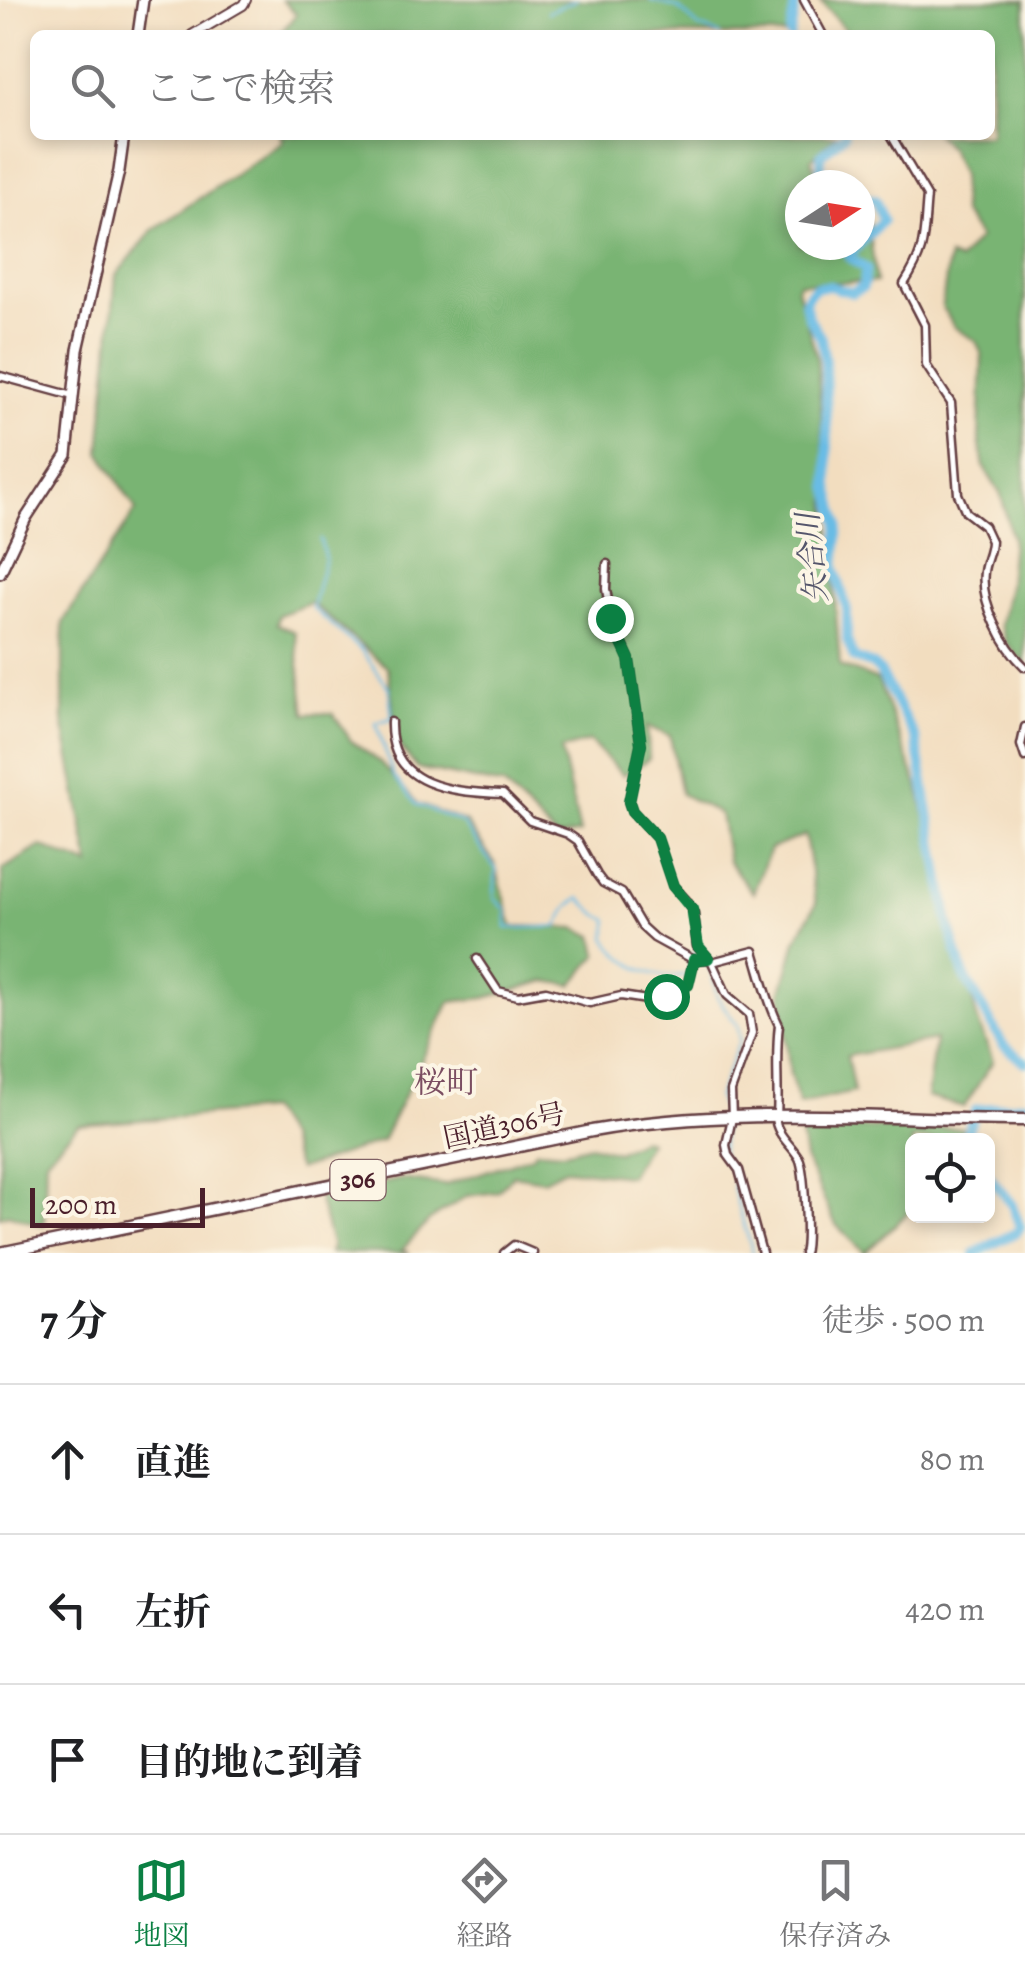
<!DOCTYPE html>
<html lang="ja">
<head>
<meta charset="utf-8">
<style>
	body { margin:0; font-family:Alegreya,"Noto Serif JP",serif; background:#f2f2f2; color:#202124 }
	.controls { position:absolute; right:30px; bottom:30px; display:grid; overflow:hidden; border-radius:15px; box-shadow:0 5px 15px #0003 }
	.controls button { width:90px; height:90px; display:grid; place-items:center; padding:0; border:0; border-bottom:2px solid #e0e0e0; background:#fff; color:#202124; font:50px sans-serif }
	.compass { position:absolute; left:785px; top:170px; width:90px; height:90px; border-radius:50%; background:#fff; box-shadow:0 5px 15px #0003; rotate:78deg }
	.scale { position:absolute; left:30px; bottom:25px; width:175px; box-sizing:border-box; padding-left:10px; border:5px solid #4a1f2b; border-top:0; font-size:28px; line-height:35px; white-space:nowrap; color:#4a1f2b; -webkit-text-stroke:8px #fcf5e5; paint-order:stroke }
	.stop { position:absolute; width:30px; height:30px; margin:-22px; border:8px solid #0b8043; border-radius:50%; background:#fff }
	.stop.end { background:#0b8043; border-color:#fff; box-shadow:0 2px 10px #0008 }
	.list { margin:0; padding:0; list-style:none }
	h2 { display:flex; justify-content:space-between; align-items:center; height:130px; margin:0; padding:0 40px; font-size:42px }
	h2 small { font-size:32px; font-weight:400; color:#757577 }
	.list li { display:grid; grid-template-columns:65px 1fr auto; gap:30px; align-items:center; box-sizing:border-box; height:150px; padding:0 40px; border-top:2px solid #e0e0e0 }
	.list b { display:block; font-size:38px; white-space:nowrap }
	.list em { font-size:32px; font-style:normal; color:#757577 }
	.icon { flex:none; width:55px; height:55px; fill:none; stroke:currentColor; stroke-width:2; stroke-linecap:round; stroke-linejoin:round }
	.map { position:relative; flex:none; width:1025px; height:1253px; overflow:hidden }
	.search { position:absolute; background:#fff; box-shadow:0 5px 15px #0003; left:30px; right:30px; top:30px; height:110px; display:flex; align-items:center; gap:25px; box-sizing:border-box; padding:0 35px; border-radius:15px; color:#757577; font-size:38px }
	.sheet { height:580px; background:#fff }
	nav { display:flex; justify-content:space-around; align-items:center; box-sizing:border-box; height:140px; border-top:2px solid #e0e0e0; background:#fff; font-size:28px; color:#757577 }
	nav a { display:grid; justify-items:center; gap:5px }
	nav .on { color:#0b8043 }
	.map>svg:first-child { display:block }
</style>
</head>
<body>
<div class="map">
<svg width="1025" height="1253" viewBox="0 0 1025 1253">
	<rect width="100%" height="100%" fill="#fcf5e5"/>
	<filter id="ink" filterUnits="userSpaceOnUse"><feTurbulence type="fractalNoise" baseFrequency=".01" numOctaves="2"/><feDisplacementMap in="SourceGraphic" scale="20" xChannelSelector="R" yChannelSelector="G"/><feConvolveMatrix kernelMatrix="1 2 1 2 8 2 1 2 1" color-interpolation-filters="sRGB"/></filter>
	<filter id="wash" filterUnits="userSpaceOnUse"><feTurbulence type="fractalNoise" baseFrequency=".0048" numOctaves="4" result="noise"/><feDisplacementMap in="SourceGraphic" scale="40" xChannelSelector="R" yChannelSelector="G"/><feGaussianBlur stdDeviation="2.25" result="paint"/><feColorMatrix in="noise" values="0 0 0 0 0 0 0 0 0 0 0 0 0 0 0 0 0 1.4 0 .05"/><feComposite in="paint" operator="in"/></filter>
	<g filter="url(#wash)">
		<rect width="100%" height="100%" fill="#f2ddbf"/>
		<path fill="#79b473" stroke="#626a4f" stroke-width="2.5" d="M 282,0 L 795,0 L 790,35 L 279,35 L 296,14 Z
			M 1025,0 L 1025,664 L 1006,643 L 1000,625 L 1008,586 L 1012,538 L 1001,495 L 984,467 L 979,440 L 982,355 L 976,341 L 954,327 L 942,306 L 949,257 L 959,261 L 979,238 L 962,213 L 961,175 L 951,151 L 937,135 L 990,135 L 990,35 L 850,35 L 820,1 Z
			M 280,135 L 837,135 L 811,159 L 820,185 L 800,185 L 800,245 L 860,245 L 860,208 L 867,210 L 876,282 L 799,283 L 797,289 L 817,358 L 840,666 L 878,680 L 918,786 L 978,1022 L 993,1061 L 964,1107 L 927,1097 L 935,1040 L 847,1056 L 854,1092 L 799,1104 L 790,1074 L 781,994 L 796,941 L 816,903 L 805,835 L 770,849 L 753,893 L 728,861 L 720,814 L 681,794 L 670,736 L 647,726 L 649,759 L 623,775 L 589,741 L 561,750 L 580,833 L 557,838 L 504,786 L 417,768 L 397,743 L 388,668 L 311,603 L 279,615 L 277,624 L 295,632 L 305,714 L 333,713 L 351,741 L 380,762 L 418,804 L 466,823 L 494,862 L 513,926 L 575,928 L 594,936 L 598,955 L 572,985 L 546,981 L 485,998 L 450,1002 L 382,1141 L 298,1170 L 287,1138 L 269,1110 L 78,1125 L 46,1159 L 44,1226 L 8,1214 L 0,1217 L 2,870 L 41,846 L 90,866 L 63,721 L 63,622 L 136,510 L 100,452 L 116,275 L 154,229 L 283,142 Z
			M 800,1128 L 962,1128 L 962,1140 L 912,1140 L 912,1209 L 865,1253 L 836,1225 L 805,1159 Z
			M 642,1139 L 649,1141 L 629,1176 L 565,1169 L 543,1180 L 513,1175 L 497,1192 L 467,1196 L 430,1220 L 402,1250 L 409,1253 L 329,1253 L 332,1247 L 318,1197 L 402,1179 L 445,1185 L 531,1156 L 537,1150 L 564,1152 L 590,1145 L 617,1152 Z"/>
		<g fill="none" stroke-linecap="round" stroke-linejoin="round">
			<path stroke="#69bce5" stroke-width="2.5" d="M 650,0 L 678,8 L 699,27 L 720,35
				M 548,12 L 576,0
				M 320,539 L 325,558 L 312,608 L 362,651 L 389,688 L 392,718 L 376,723 L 393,775 L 416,804 L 462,823 L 496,869 L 494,898 L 507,910 L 507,928 L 557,927 L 569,906 L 580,898 L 597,914 L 609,920 L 606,938 C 625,966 652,980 686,975
				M 705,962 L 711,970 L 717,997 L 738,1026 L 740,1040 L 718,1097 L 723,1113
				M 689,965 L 694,951 L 700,956
				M 723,1121 L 721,1154 L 734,1175 L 733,1190 L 753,1253"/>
			<path stroke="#69bce5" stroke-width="10" d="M 790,35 L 796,0
				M 826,185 L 821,174 L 821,155 L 844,135
				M 860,196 L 875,200 L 883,220 L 860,244
				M 859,245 L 849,257 L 866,269 L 863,287 L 852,293 L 829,286 L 816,287 L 808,295 L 805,302 L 808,316 L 821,338 L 825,361 L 829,487 L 839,524 L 835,567 L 847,610 L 847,640 L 854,658 L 873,665 L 880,672 L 916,739 L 949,925 L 963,973 L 1003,1045 L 1025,1062
				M 964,1140 L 976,1110 L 1025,1104
				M 975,1253 L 1017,1232 L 1020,1227 L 1012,1205 L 988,1174"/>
		</g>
	</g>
	<g filter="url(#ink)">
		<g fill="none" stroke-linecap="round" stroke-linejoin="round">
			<g stroke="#633c41" stroke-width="11">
				<path id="minor" d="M 804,0 L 823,35
					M 891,135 L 927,196 C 923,237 927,248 904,284 L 925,325 L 926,365 L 951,403 L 958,494 L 966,512 L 984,526 L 991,541 C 991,553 985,561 984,572 C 980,603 1004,647 1025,667
					M 0,376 L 73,396
					M 607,564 L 606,589 L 611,618 L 629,659 L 641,744 L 629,802 L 632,811 L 657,838 L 673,886 L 687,901 L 694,914 L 697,946 L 712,962 L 727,995 L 749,1014 L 752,1033 L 731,1091 L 732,1118 L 726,1145 L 728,1155 L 739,1170 L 762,1253
					M 391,722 C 389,788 454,792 503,794 L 530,821 L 568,834 L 578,841 L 597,875 L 603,883 L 622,893 L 642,927 L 654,938 L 694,960 L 707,959
					M 1025,727 L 1021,745 L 1025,757
					M 477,959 L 498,991 L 518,996 L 546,991 L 590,1003 L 621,996 L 647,1000 L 666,997 L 688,985 L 694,960
					M 712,962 L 754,951 C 762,977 767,1001 779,1025 C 775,1055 779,1085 777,1117
					M 775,1118 C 777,1136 791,1144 799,1158 C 805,1169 808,1242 804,1253
					M 504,1253 L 514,1245 L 533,1253"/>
			</g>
			<g stroke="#633c41" stroke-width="12">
				<path id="tertiary" d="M 192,35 L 243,5 L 246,0"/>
			</g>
			<g stroke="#633c41" stroke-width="14">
				<path id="secondary" d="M 138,35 L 143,0
					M 0,573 L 26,518 L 67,455 L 78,350 L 119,171 L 124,135"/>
			</g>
			<g stroke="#633c41" stroke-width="15">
				<path id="trunk" d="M 0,1253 L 592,1131 C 729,1106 885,1119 1025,1120"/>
			</g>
			<use href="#minor" stroke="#fff" stroke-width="6"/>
			<use href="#tertiary" stroke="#fff" stroke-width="8"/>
			<use href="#secondary" stroke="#fff" stroke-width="9"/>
			<use href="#trunk" stroke="#fff" stroke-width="10"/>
		</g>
	</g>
	<g fill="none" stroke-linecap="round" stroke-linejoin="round" filter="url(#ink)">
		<path stroke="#0b8043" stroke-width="12" d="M 610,618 L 629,659 L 641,744 L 629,802 L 632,811 L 657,838 L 673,886 L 692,909 L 698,946 L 708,958 L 694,960 L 688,985 L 666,996"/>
	</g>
	<g text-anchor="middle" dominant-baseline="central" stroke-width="8" stroke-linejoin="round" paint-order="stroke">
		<rect fill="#fcf5e5" stroke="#7f5f63" stroke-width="2.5" x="330.5" y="1160" width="55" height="40" rx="8"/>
		<g font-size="25" font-weight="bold" fill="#4a1f2b">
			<text x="358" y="1180">306</text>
		</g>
		<g font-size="28" fill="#4a1f2b" stroke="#fcf5e5">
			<text transform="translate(504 1126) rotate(-12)">国道306号</text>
		</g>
		<g font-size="30" font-style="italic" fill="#55566c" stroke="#fcf5e5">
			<text transform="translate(812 558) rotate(-96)">矢合川</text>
		</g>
		<g font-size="32" fill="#7b4e62" stroke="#fcf5e5">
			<text x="446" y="1082">桜町</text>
		</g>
	</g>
</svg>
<div class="controls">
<button><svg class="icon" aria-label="locate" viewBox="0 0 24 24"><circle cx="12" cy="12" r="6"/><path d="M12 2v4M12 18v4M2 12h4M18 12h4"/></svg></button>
</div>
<svg class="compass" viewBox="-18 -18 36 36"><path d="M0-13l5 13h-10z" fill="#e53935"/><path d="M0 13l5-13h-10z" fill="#757577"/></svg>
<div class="scale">200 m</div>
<div class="stop" style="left:666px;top:996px"></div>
<div class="stop end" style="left:610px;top:618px"></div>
<div class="search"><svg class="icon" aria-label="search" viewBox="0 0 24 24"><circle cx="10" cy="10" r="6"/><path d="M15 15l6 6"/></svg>ここで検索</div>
</div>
<section class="sheet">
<h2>7 分<small>徒歩 · 500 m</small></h2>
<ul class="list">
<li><svg class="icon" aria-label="ahead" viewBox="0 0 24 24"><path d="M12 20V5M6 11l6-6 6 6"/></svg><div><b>直進</b></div><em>80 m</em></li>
<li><svg class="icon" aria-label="left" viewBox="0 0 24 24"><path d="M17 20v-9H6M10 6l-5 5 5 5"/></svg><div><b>左折</b></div><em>420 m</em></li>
<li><svg class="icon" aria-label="arrive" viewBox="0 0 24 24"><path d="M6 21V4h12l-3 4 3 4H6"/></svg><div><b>目的地に到着</b></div></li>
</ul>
</section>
<nav>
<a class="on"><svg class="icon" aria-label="map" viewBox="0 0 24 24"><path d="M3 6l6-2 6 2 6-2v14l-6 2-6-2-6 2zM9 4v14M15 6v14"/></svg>地図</a>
<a><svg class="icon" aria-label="directions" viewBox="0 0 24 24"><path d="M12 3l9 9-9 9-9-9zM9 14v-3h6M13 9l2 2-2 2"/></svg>経路</a>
<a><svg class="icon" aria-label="saved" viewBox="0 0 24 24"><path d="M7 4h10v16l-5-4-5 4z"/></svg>保存済み</a>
</nav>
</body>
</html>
